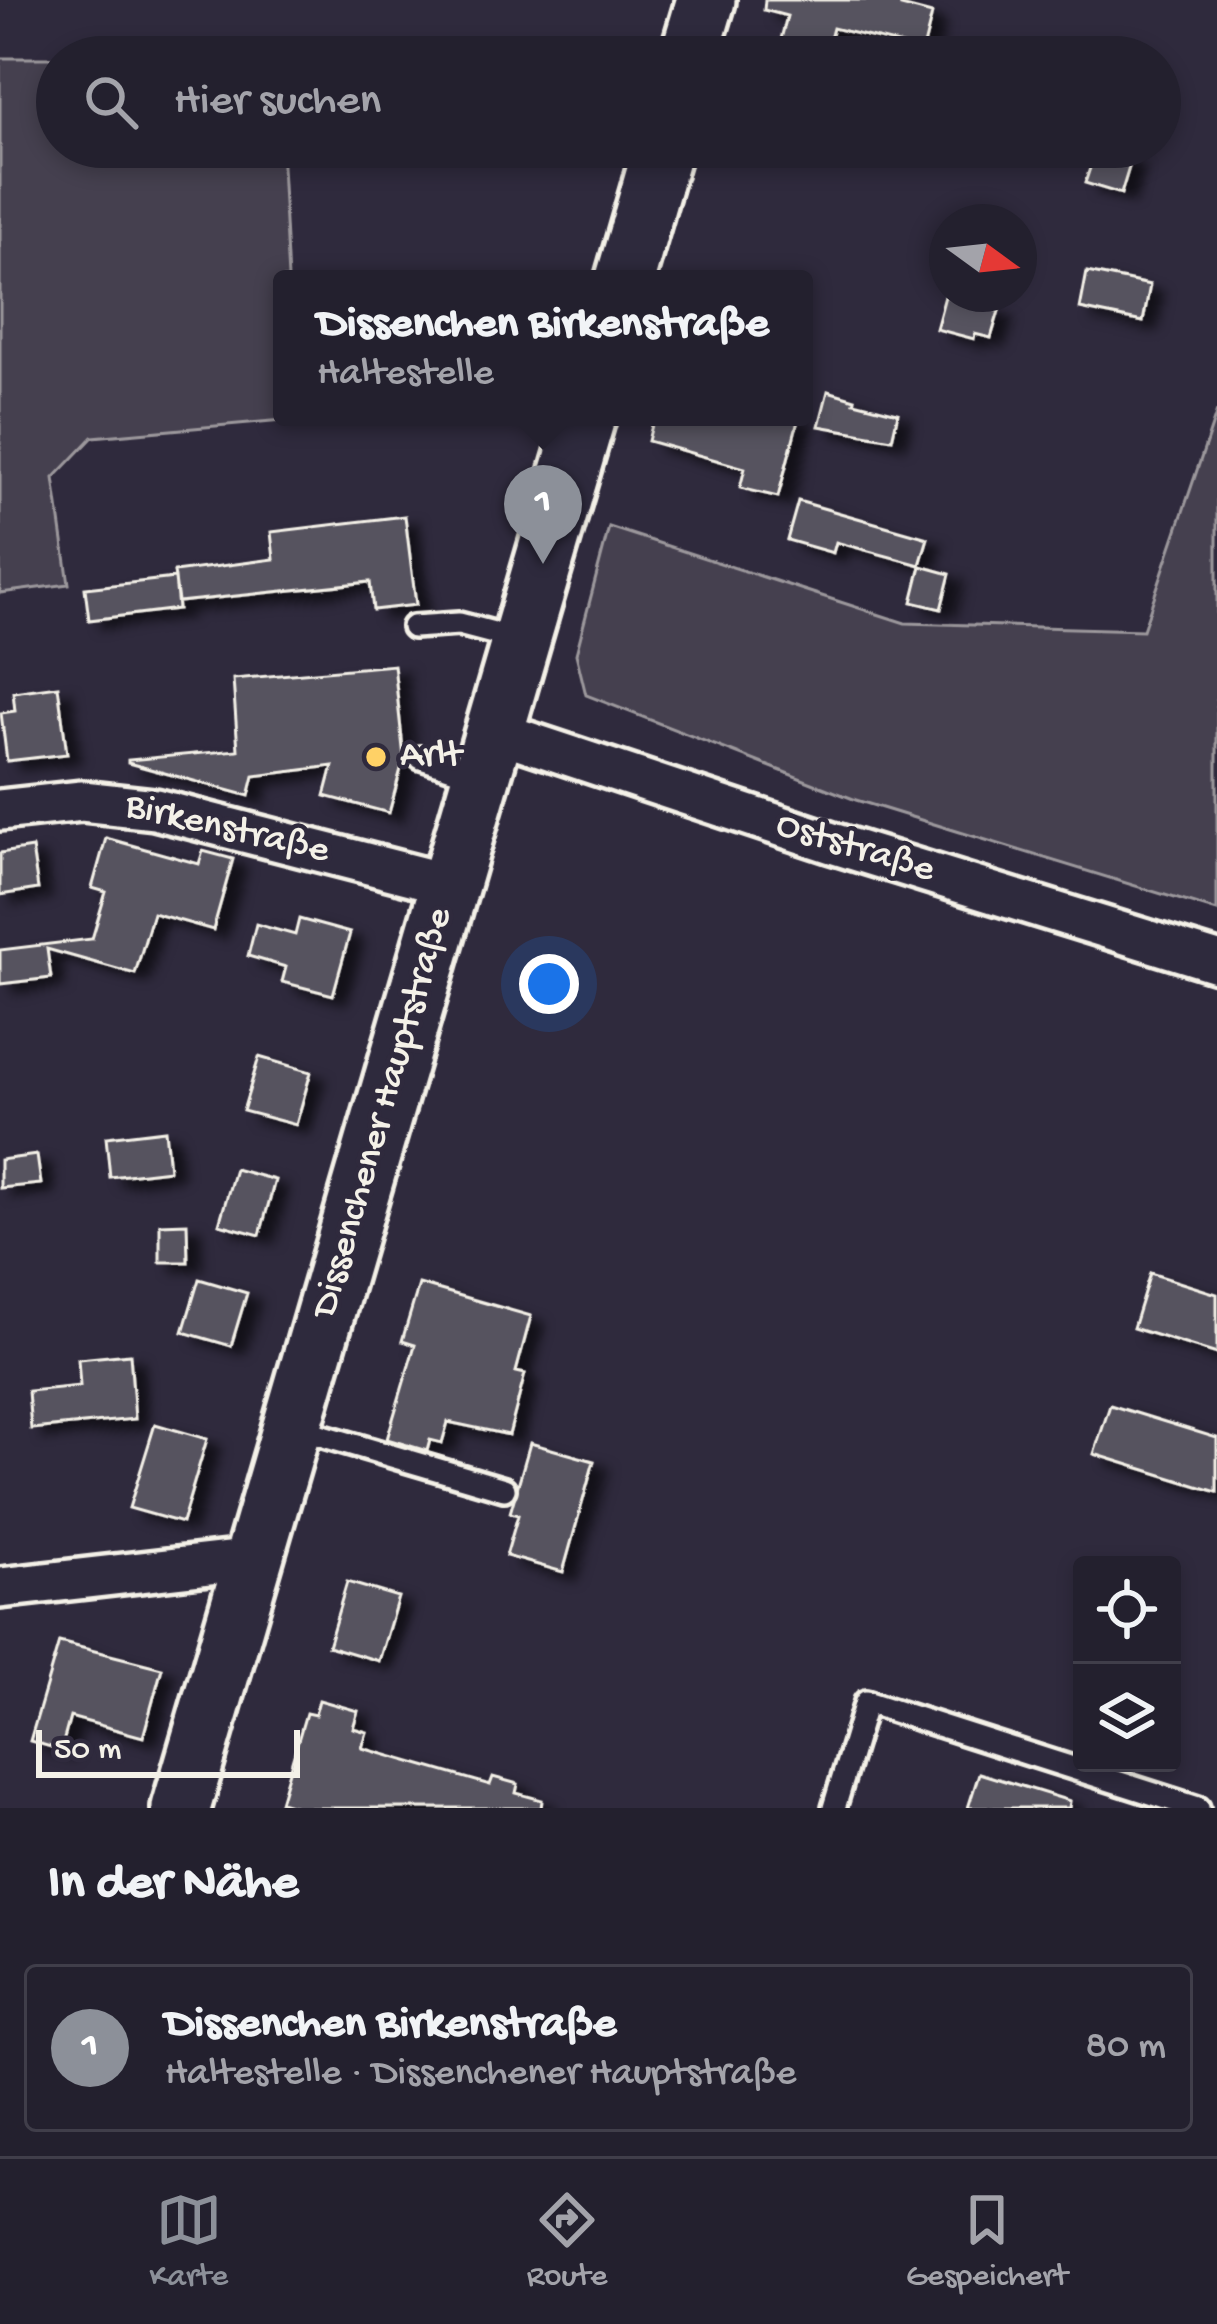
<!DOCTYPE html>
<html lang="de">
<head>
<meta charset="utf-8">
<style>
	body { margin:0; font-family:"Gochi Hand",sans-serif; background:#2f2d3a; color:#f1f3f6 }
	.controls { position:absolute; right:36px; bottom:36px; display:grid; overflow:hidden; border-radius:12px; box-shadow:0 6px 18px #0003 }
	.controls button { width:108px; height:108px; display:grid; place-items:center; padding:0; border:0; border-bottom:3px solid #403e4a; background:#23202e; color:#f1f3f6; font:60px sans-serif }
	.compass { position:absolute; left:929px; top:204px; width:108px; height:108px; border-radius:50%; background:#23202e; box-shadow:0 6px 18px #0003; rotate:105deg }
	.scale { position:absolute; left:36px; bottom:30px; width:264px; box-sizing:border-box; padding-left:12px; border:6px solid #f4f1e8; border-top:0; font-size:33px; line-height:42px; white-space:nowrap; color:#f4f1e8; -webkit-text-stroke:9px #2f2a3d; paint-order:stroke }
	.you { position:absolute; left:549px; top:984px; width:42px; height:42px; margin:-30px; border:9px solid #fff; border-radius:50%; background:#1a73e8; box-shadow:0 0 0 18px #1a73e833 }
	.badge { display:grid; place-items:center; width:78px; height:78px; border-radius:50%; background:#8c9099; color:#fff; font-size:39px; font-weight:700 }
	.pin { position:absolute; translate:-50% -99px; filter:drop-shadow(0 3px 6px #0008) }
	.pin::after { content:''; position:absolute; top:63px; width:42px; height:36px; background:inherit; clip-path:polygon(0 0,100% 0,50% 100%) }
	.popup { position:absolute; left:273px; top:270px; width:540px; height:156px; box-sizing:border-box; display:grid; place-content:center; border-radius:12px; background:#23202e; filter:drop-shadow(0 3px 9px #0005); font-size:39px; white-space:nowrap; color:#a3a3aa }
	.popup b { font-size:45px; color:#f1f3f6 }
	.popup::after { content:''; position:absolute; left:50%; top:100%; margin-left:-24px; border:24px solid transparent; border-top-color:#23202e }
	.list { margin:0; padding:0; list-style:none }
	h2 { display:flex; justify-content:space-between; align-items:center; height:156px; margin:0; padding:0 48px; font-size:51px }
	h2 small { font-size:39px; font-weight:400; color:#a3a3aa }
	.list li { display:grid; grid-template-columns:78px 1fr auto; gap:36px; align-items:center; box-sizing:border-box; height:168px; margin:0 24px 24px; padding:0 24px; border:3px solid #403e4a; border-radius:12px }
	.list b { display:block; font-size:45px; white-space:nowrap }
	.list p { margin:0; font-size:39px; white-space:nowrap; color:#a3a3aa }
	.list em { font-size:39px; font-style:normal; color:#a3a3aa }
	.icon { flex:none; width:66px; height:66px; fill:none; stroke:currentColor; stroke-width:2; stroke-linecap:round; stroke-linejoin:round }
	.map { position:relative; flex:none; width:1217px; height:1808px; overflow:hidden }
	.search { position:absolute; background:#23202e; box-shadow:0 6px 18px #0003; left:36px; right:36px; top:36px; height:132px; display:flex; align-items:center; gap:30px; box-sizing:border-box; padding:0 42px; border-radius:66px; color:#a3a3aa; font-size:45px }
	.sheet { height:348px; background:#23202e }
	nav { display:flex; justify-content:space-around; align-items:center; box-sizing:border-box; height:168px; border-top:3px solid #403e4a; background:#23202e; font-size:33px; color:#a3a3aa }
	nav a { display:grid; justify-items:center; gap:6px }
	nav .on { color:#8c9099 }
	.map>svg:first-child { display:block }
</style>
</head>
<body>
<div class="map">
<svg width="1217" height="1808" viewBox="0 0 1217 1808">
	<defs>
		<filter id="shadow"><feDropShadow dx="13" dy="8" stdDeviation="6" flood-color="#0009"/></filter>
	</defs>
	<rect width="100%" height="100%" fill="#2f2a3d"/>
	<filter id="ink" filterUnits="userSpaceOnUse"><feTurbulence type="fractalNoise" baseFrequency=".00833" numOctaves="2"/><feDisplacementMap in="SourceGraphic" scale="24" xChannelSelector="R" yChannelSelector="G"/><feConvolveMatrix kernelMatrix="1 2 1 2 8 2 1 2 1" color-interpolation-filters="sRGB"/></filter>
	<g filter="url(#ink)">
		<path fill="#454050" stroke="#9c989c" stroke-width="3" d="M 0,58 L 57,58 L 57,147 L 281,147 L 288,279 L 282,279 L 282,417 L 295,419 L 93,437 L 54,478 L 69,584 L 0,593 Z
			M 1217,411 L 1217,911 L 856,800 L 586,695 L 576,654 L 609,527 L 905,623 L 1143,630 Z"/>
		<path fill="#56525f" stroke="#f4f1e8" stroke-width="3" filter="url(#shadow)" d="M 765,0 L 903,0 L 901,6 L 932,14 L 923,50 L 833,28 L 827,50 L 781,39 L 787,16 L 764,10 Z
			M 1096,150 L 1131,161 L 1121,194 L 1085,183 Z
			M 1087,272 L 1150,285 L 1143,322 L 1080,309 Z
			M 945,296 L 999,311 L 991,338 L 975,334 L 974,339 L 936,329 Z
			M 828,391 L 855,399 L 854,402 L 898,413 L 892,439 L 819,426 Z
			M 654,417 L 799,417 L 778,497 L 740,488 L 745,468 L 648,441 Z
			M 798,501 L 928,538 L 920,565 L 836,542 L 833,553 L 787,540 Z
			M 405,516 L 416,605 L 373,610 L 370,582 L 178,602 L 174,572 L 274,559 L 271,532 Z
			M 921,566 L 950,574 L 941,609 L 912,602 Z
			M 175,578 L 178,609 L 89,620 L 85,588 Z
			M 394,665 L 404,758 L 389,813 L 325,796 L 333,766 L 254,776 L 249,796 L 128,763 L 128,760 L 238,750 L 233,679 Z
			M 58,686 L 67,754 L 7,761 L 1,713 L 15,711 L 13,692 Z
			M 106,838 L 199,864 L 203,851 L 233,859 L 213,930 L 153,913 L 135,974 L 47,949 L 51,978 L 0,984 L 0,950 L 92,939 L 106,892 L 92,888 Z
			M 32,848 L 38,889 L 0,895 L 0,853 Z
			M 299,919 L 350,933 L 333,995 L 282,982 L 286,967 L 248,956 L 256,924 L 295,935 Z
			M 259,1057 L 311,1072 L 296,1125 L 243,1111 Z
			M 165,1130 L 169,1170 L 110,1177 L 106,1137 Z
			M 37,1155 L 41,1184 L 0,1188 L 0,1160 Z
			M 235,1169 L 275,1180 L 260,1235 L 219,1224 Z
			M 187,1223 L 188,1262 L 160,1262 L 160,1224 Z
			M 1150,1273 L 1217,1294 L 1217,1354 L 1133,1328 Z
			M 199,1279 L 247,1293 L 231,1346 L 183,1332 Z
			M 419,1284 L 531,1316 L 516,1372 L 525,1374 L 509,1435 L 448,1422 L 442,1443 L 430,1440 L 427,1451 L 387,1439 L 415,1345 L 402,1341 Z
			M 130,1354 L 135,1419 L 31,1429 L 28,1391 L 80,1386 L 78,1359 Z
			M 1110,1405 L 1217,1438 L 1217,1492 L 1094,1454 Z
			M 155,1424 L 207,1439 L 182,1523 L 129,1508 Z
			M 530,1443 L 594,1461 L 563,1572 L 506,1556 L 518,1515 L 510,1513 Z
			M 347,1582 L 398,1597 L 379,1661 L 328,1646 Z
			M 59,1642 L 162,1668 L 143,1737 L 70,1717 L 61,1750 L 30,1741 Z
			M 319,1700 L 358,1711 L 353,1728 L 367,1732 L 362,1748 L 490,1785 L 493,1777 L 518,1784 L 516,1793 L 542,1800 L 541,1808 L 300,1808 L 280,1802 L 306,1713 L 315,1715 Z
			M 979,1773 L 1070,1801 L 1069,1808 L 968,1808 Z"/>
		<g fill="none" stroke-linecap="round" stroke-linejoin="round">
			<g stroke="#f4f1e8" stroke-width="30">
				<path id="lane" d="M 413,627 L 459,624 L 520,640
					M 421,758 L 481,777
					M 293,1427 L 504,1489
					M 834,1808 L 866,1702 L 1198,1808"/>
			</g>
			<g stroke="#f4f1e8" stroke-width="48">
				<path id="street" d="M 495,731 L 832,843 L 1217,962
					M 0,810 L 82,801 L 155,809 L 451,885
					M 0,1588 L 254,1559"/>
			</g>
			<g stroke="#f4f1e8" stroke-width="66">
				<path id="secondary" d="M 689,57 L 706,0
					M 625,279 L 663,147
					M 181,1808 L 586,417"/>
			</g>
			<use href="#lane" stroke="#2f2a3d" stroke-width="21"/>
			<use href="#street" stroke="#2f2a3d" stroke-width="39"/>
			<use href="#secondary" stroke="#2f2a3d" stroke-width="57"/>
		</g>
	</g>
	<circle fill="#ffd166" stroke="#2f2a3d" stroke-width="4.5" cx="376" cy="757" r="12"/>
	<g text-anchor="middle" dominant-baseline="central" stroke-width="9" stroke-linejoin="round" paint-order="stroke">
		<g font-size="39" fill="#f4f1e8" stroke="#2f2a3d" text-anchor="start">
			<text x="400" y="757">Arlt</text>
		</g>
		<g font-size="39" fill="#f4f1e8" stroke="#2f2a3d">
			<text transform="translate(227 830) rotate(13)">Birkenstraße</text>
			<text transform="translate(855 849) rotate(17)">Oststraße</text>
			<text transform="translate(384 1113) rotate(-74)">Dissenchener Hauptstraße</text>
		</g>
	</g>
</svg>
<div class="controls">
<button><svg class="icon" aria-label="locate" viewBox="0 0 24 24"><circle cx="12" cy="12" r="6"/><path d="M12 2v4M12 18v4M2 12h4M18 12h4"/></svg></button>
<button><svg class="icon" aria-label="layers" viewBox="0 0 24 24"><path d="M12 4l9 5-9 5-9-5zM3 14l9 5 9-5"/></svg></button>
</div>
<svg class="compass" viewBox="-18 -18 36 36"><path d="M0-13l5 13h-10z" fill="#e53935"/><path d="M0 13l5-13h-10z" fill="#a3a3aa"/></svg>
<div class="scale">50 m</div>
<div class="you"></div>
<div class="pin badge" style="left:543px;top:564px">1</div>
<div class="popup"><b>Dissenchen Birkenstraße</b>Haltestelle</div>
<div class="search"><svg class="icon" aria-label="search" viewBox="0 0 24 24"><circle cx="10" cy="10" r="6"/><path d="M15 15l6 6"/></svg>Hier suchen</div>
</div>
<section class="sheet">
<h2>In der Nähe<small></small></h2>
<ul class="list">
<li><span class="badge">1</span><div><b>Dissenchen Birkenstraße</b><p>Haltestelle · Dissenchener Hauptstraße</p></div><em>80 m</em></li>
</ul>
</section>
<nav>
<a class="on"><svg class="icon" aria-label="map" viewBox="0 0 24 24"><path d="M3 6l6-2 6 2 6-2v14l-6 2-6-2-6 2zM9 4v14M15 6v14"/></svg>Karte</a>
<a><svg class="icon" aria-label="directions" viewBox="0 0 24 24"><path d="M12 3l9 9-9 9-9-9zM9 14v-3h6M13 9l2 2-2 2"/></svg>Route</a>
<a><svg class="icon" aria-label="saved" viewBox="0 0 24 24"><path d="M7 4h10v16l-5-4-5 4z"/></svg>Gespeichert</a>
</nav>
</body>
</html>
